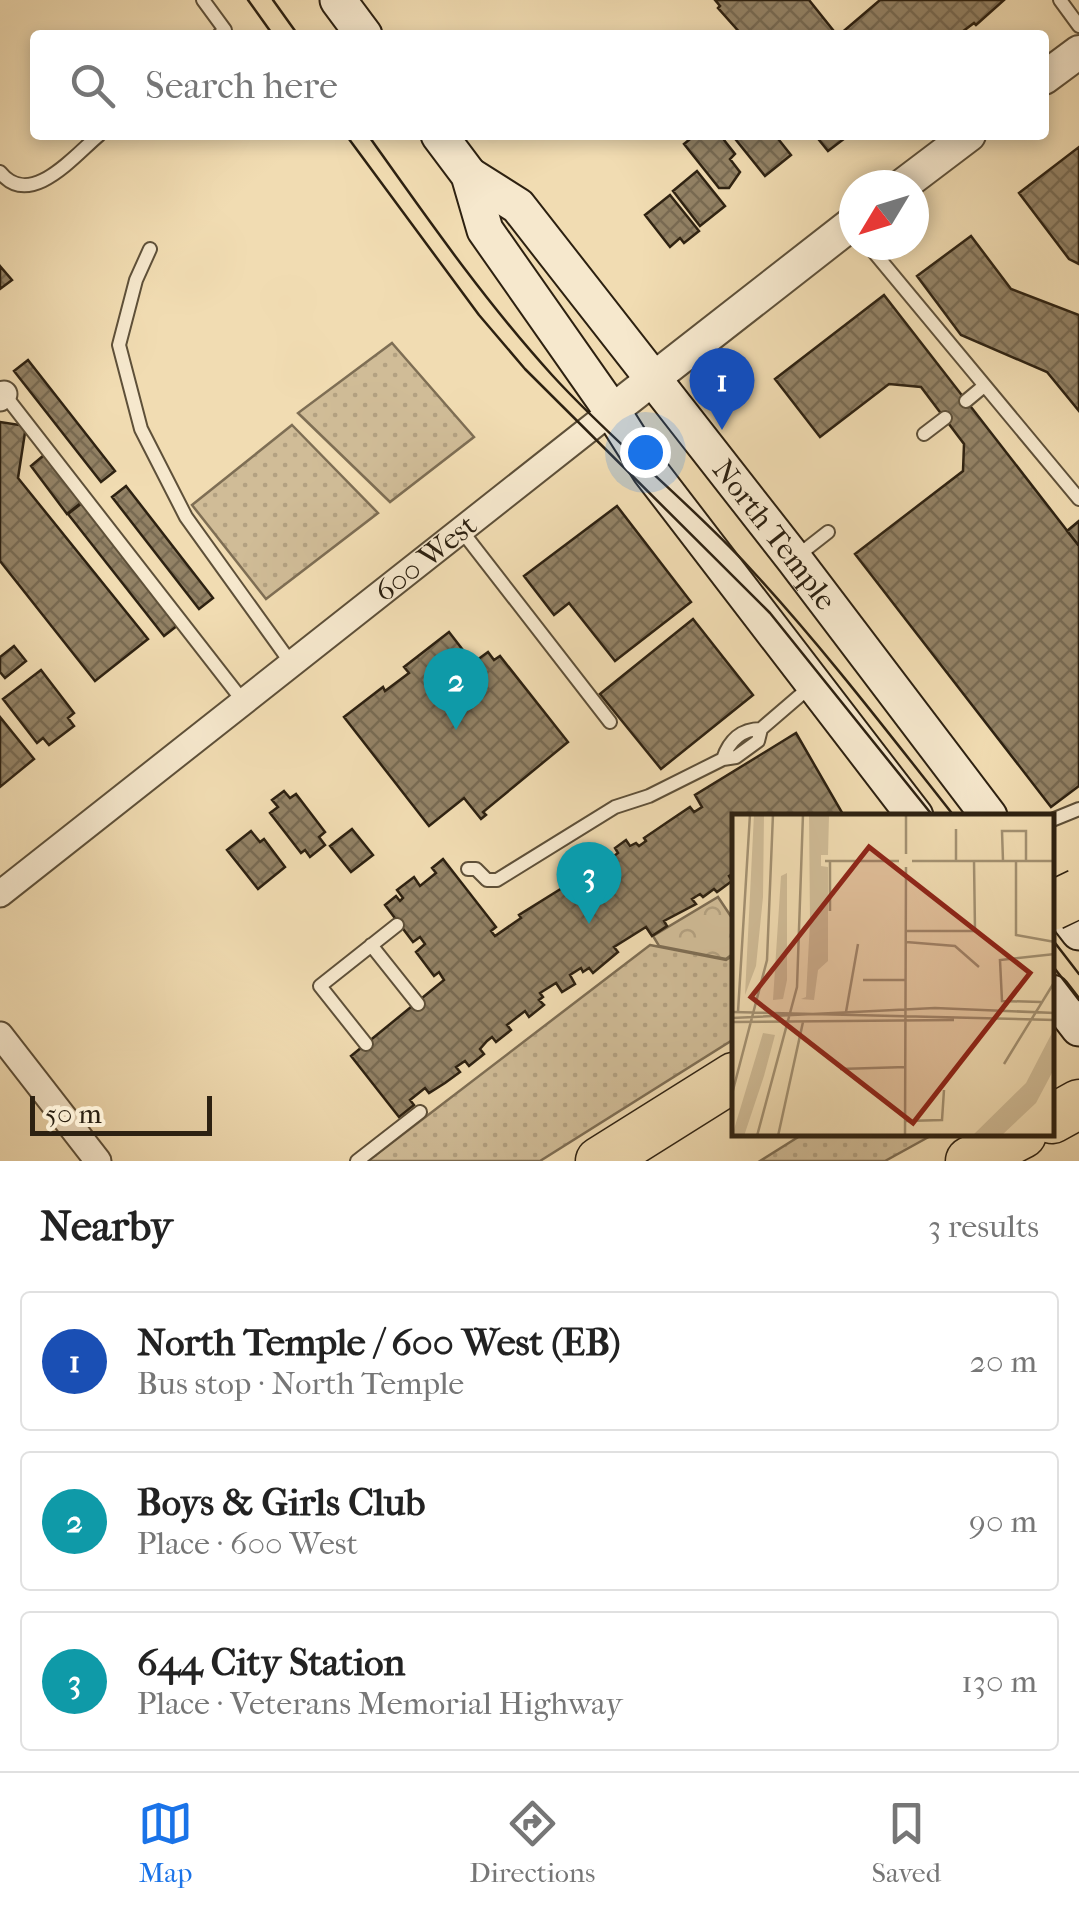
<!DOCTYPE html>
<html lang="en">
<head>
<meta charset="utf-8">
<style>
	body { margin:0; font-family:"IM FELL French Canon",serif; background:#f6f6f6; color:#222 }
	.compass { position:absolute; left:839px; top:170px; width:90px; height:90px; border-radius:50%; background:#fff; box-shadow:0 5px 15px #0003; rotate:232deg }
	.scale { position:absolute; left:30px; bottom:25px; width:182px; box-sizing:border-box; padding-left:10px; border:5px solid #2d2111; border-top:0; font-size:28px; line-height:35px; white-space:nowrap; color:#2d2111; -webkit-text-stroke:8px #f6e8cd; paint-order:stroke }
	.you { position:absolute; left:645px; top:452px; width:35px; height:35px; margin:-25px; border:8px solid #fff; border-radius:50%; background:#1a73e8; box-shadow:0 0 0 15px #1a73e833 }
	.badge { display:grid; place-items:center; width:65px; height:65px; border-radius:50%; background:#1a73e8; color:#fff; font-size:32px; font-weight:700 }
	.pin { position:absolute; translate:-50% -82px; filter:drop-shadow(0 2px 5px #0008) }
	.pin::after { content:''; position:absolute; top:52px; width:35px; height:30px; background:inherit; clip-path:polygon(0 0,100% 0,50% 100%) }
	.list { margin:0; padding:0; list-style:none }
	h2 { display:flex; justify-content:space-between; align-items:center; height:130px; margin:0; padding:0 40px; font-size:42px }
	h2 small { font-size:32px; font-weight:400; color:#767676 }
	.list li { display:grid; grid-template-columns:65px 1fr auto; gap:30px; align-items:center; box-sizing:border-box; height:140px; margin:0 20px 20px; padding:0 20px; border:2px solid #e0e0e0; border-radius:10px }
	.list b { display:block; font-size:38px; white-space:nowrap }
	.list p { margin:0; font-size:32px; white-space:nowrap; color:#767676 }
	.list em { font-size:32px; font-style:normal; color:#767676 }
	.icon { flex:none; width:55px; height:55px; fill:none; stroke:currentColor; stroke-width:2; stroke-linecap:round; stroke-linejoin:round }
	.map { position:relative; flex:none; width:1079px; height:1161px; overflow:hidden }
	.search { position:absolute; background:#fff; box-shadow:0 5px 15px #0003; left:30px; right:30px; top:30px; height:110px; display:flex; align-items:center; gap:25px; box-sizing:border-box; padding:0 35px; border-radius:10px; color:#767676; font-size:38px }
	.sheet { height:610px; background:#fff }
	nav { display:flex; justify-content:space-around; align-items:center; box-sizing:border-box; height:140px; border-top:2px solid #e0e0e0; background:#fff; font-size:28px; color:#767676 }
	nav a { display:grid; justify-items:center; gap:5px }
	nav .on { color:#1a73e8 }
	.map>svg:first-child { display:block }
</style>
</head>
<body>
<div class="map">
<svg width="1079" height="1161" viewBox="0 0 1079 1161">
	<defs>
		<pattern id="grass-dots" width="8" height="8" patternUnits="userSpaceOnUse" patternTransform="scale(2.5)"><rect width="8" height="8" fill="#d0bc97"/><path d="M2 2h.1M6 6h.1" fill="none" stroke="#b3a181" stroke-width="1.8" stroke-linecap="round"/></pattern>
		<pattern id="park-crowns" width="20" height="18" patternUnits="userSpaceOnUse" patternTransform="scale(2.5)"><rect width="20" height="18" fill="#d0bc97"/><path d="M2 6a3 3 0 1 1 6 0M12 15a3 3 0 1 1 6 0" fill="none" stroke="#b3a181"/></pattern>
		<pattern id="building-cross-hatch" width="8" height="8" patternUnits="userSpaceOnUse" patternTransform="scale(2.5)"><rect width="8" height="8" fill="#938265"/><path d="M0 0l8 8M0 8l8-8" fill="none" stroke="#786a52"/></pattern>
	</defs>
	<rect width="100%" height="100%" fill="#f1dcb2"/>
	<filter id="stains"><feTurbulence type="fractalNoise" baseFrequency=".002" numOctaves="4"/><feColorMatrix values="0 0 0 0 .2 0 0 0 0 .09 0 0 0 0 .02 0 0 0 .5 -.17"/></filter>
	<radialGradient id="worn" r=".72"><stop offset=".6" stop-color="#630" stop-opacity="0"/><stop offset="1" stop-color="#630" stop-opacity=".3"/></radialGradient>
	<path fill="url(#grass-dots)" stroke="#7e6e54" stroke-width="2.5" d="M 392,343 L 474,437 L 390,502 L 298,413 Z
		M 292,425 L 378,513 L 266,599 L 192,505 Z
		M 650,945 L 726,960 L 734,955 L 734,1039 L 540,1161 L 368,1161 Z
		M 803,1134 L 934,1134 L 885,1161 L 760,1161 Z"/>
	<path fill="url(#park-crowns)" stroke="#7e6e54" stroke-width="2.5" d="M 718,897 L 734,921 L 734,953 L 726,959 L 659,946 L 653,936 Z"/>
	<path fill="url(#building-cross-hatch)" stroke="#2d2111" stroke-width="2.5" d="M 715,0 L 809,0 L 837,35 L 742,35 L 718,8 L 720,6 Z
		M 880,0 L 1004,0 L 976,25 L 974,23 L 958,35 L 839,35 Z
		M 695,135 L 720,135 L 735,154 L 730,159 L 740,172 L 729,188 L 719,188 L 684,144 Z
		M 732,135 L 775,135 L 791,155 L 765,176 Z
		M 815,135 L 849,135 L 828,151 Z
		M 1079,147 L 1079,264 L 1069,259 L 1019,193 Z
		M 697,171 L 725,206 L 700,226 L 673,191 Z
		M 670,195 L 699,231 L 684,243 L 680,238 L 670,247 L 645,215 Z
		M 971,236 L 1011,289 L 1079,315 L 1079,411 L 1047,372 L 961,335 L 917,276 Z
		M 0,266 L 12,280 L 0,289 Z
		M 884,295 L 1079,546 L 1079,786 L 1051,807 L 855,554 L 963,471 L 964,444 L 921,387 L 889,384 L 820,437 L 775,379 Z
		M 28,360 L 115,471 L 101,482 L 14,371 Z
		M 0,422 L 26,426 L 18,478 L 148,639 L 95,681 L 0,561 Z
		M 44,455 L 82,502 L 67,514 L 31,466 Z
		M 126,486 L 213,598 L 199,609 L 112,497 Z
		M 82,503 L 178,625 L 164,636 L 68,514 Z
		M 617,506 L 691,602 L 615,661 L 569,603 L 554,615 L 524,576 Z
		M 1079,521 L 1079,546 L 1067,531 Z
		M 693,619 L 753,695 L 661,769 L 600,694 Z
		M 449,632 L 473,663 L 488,652 L 494,660 L 500,656 L 568,742 L 483,812 L 486,815 L 481,819 L 464,798 L 429,826 L 344,717 L 383,687 L 385,691 L 409,673 L 404,667 Z
		M 14,646 L 26,661 L 5,678 L 0,672 L 0,657 Z
		M 41,670 L 74,713 L 68,718 L 74,726 L 49,745 L 43,738 L 37,743 L 3,699 Z
		M 0,717 L 34,759 L 0,787 Z
		M 796,733 L 844,816 L 734,816 L 734,873 L 729,876 L 732,881 L 717,892 L 714,889 L 703,897 L 700,894 L 692,899 L 696,904 L 664,921 L 667,926 L 652,936 L 646,927 L 614,947 L 618,952 L 593,973 L 589,968 L 583,972 L 581,968 L 570,975 L 575,984 L 562,992 L 556,983 L 540,993 L 543,997 L 539,1000 L 544,1005 L 529,1017 L 525,1011 L 507,1025 L 511,1030 L 496,1042 L 492,1037 L 487,1041 L 480,1049 L 484,1054 L 469,1066 L 465,1061 L 456,1067 L 460,1072 L 445,1083 L 429,1093 L 425,1088 L 410,1100 L 414,1105 L 399,1117 L 351,1056 L 444,980 L 439,972 L 434,976 L 416,952 L 425,944 L 420,937 L 413,942 L 385,905 L 396,896 L 400,901 L 403,898 L 397,890 L 414,877 L 420,886 L 436,873 L 432,868 L 443,859 L 496,927 L 491,931 L 495,936 L 521,918 L 519,915 L 567,885 L 569,889 L 578,883 L 588,876 L 586,872 L 602,862 L 605,867 L 612,862 L 610,859 L 618,853 L 615,848 L 626,840 L 630,846 L 636,843 L 639,846 L 646,841 L 644,838 L 672,819 L 690,807 L 694,812 L 702,807 L 695,795 Z
		M 284,791 L 290,798 L 296,794 L 325,832 L 319,837 L 325,845 L 310,857 L 305,850 L 301,853 L 270,813 L 278,807 L 272,800 Z
		M 352,829 L 373,855 L 351,872 L 330,846 Z
		M 251,831 L 260,842 L 264,839 L 285,867 L 258,889 L 227,850 Z"/>
	<g fill="none" stroke-linecap="round" stroke-linejoin="round">
		<g stroke="#5e5039" stroke-width="16">
			<path id="service" d="M 203,0 L 225,30 L 219,35
				M 1060,0 L 1079,26
				M 0,172 C 30,210 74,156 99,135
				M 868,245 L 1079,499
				M 150,249 L 136,280 L 119,345 L 141,429 L 186,517 L 291,663
				M 4,394 L 243,701
				M 966,401 L 984,386
				M 924,434 L 945,418
				M 461,530 L 610,722
				M 796,557 L 828,532
				M 723,759 C 729,741 741,729 761,729
				M 1052,820 L 1079,809
				M 468,869 L 476,869 L 487,880 L 497,880 L 615,807 L 649,796 L 723,759 L 736,757 L 758,741 L 761,729 L 811,686
				M 371,945 L 418,1004
				M 366,1044 L 320,986 L 397,925
				M 357,1161 L 420,1112"/>
		</g>
		<g stroke="#5e5039" stroke-width="29">
			<g id="minor">
				<path d="M 0,398 L 4,394"/>
				<path id="s1" d="M 0,894 L 612,411"/>
				<path d="M 0,1035 L 98,1161"/>
			</g>
		</g>
		<g stroke="#5e5039" stroke-width="36">
			<path id="tertiary" d="M 1044,78 L 1079,52
				M 903,185 L 969,135
				M 612,411 L 854,222"/>
		</g>
		<g stroke="#2d2111" stroke-width="39">
			<g id="secondary">
				<path d="M 338,0 L 364,35"/>
				<path d="M 439,135 L 469,175 L 485,230 L 612,411 L 650,471 L 915,816"/>
				<path id="s2" d="M 469,175 L 518,206 L 794,559 L 989,816"/>
				<path d="M 1052,897 L 1079,932"/>
				<path d="M 1052,993 L 1079,1028"/>
			</g>
		</g>
		<g stroke="#2d2111" stroke-width="51">
			<path id="motorway" d="M 1052,1119 L 1079,1104
				M 600,1161 L 734,1077
				M 970,1161 L 1022,1134"/>
		</g>
		<use href="#service" stroke="#f6e8cd" stroke-width="12"/>
		<use href="#minor" stroke="#f6e8cd" stroke-width="25"/>
		<use href="#tertiary" stroke="#f6e8cd" stroke-width="32"/>
		<use href="#secondary" stroke="#f6e8cd" stroke-width="35"/>
		<use href="#motorway" stroke="#f1dcb2" stroke-width="48"/>
		<path stroke="#2d2111" stroke-width="2.5" d="M 248,0 L 273,35
			M 273,0 L 298,35
			M 346,135 L 479,315 L 525,369 L 770,613 L 933,816
			M 368,135 C 427,218 484,300 552,375 C 613,442 686,499 747,565 C 821,645 887,731 954,816
			M 1052,939 L 1079,974
			M 1052,965 L 1079,1000"/>
		<g stroke="#2d2111" stroke-width="51" stroke-linecap="butt">
			<path id="motorway-bridge" d="M 1052,906 L 1079,893"/>
		</g>
		<use href="#motorway-bridge" stroke="#f1dcb2" stroke-width="48"/>
	</g>
	<g text-anchor="middle" dominant-baseline="central" stroke-width="10" stroke-linejoin="round" paint-order="stroke">
		<g font-size="30" fill="#2d2111" stroke="#f6e8cd">
			<text stroke="none"><textPath href="#s2" startOffset="475">North Temple</textPath></text>
			<text stroke="none"><textPath href="#s1" startOffset="542">600 West</textPath></text>
		</g>
	</g>
	<g transform="translate(732 814)">
		<rect width="322" height="322" fill="#f1dcb2"/>
		<path d="M 22,0 L 32,0 L 31,83 L 24,152 L 13,181 ZM 77,0 L 97,2 L 96,41 L 89,41 L 89,52 L 96,53 L 96,147 L 86,156 L 82,186 L 69,185 L 74,183 L 78,107 ZM 55,59 L 55,166 L 51,185 L 41,186 L 49,62 ZM 322,215 L 322,255 L 304,289 L 269,322 L 240,322 L 294,269 ZM 31,219 L 43,221 L 32,262 L 12,322 L 0,322 Z" fill="#d0bc97"/>
		<path fill="none" stroke="#a39172" stroke-width="2.5" d="M 174,0 L 174,40M 224,15 L 224,47M 93,47 L 167,47M 98,47 L 98,97M 180,47 L 323,47M 271,47 L 270,17 L 294,17 L 294,47M 284,47 L 284,121 L 323,128M 174,117 L 243,117 L 242,47M 174,128 L 223,132 L 247,153M 131,166 L 174,166M 309,188 L 270,187 L 268,146 L 323,140M 0,198 L 323,206M 6,198 L 18,0M 114,198 L 126,130M 0,204 L 203,194 L 323,199M 0,208 L 222,206M 272,250 L 323,167M 108,255 L 174,253M 0,280 L 35,146 L 41,0M 174,307 L 210,306 L 212,276M 25,322 L 65,173 L 71,0M 46,322 L 71,208M 173,322 L 174,53"/>
		<path fill="#8f2418" fill-opacity="0.15" stroke="#8f2418" stroke-width="5" d="M 137,33 L 298,159 L 181,309 L 19,183 Z"/>
		<rect width="322" height="322" fill="none" stroke="#2d2111" stroke-width="5"/>
	</g>
	<rect width="100%" height="100%" filter="url(#stains)"/>
	<rect width="100%" height="100%" fill="url(#worn)"/>
</svg>
<svg class="compass" viewBox="-18 -18 36 36"><path d="M0-13l5 13h-10z" fill="#e53935"/><path d="M0 13l5-13h-10z" fill="#767676"/></svg>
<div class="scale">50 m</div>
<div class="you"></div>
<div class="pin badge" style="left:722px;top:430px;background:#1a4fb4">1</div>
<div class="pin badge" style="left:456px;top:730px;background:#0f9aa8">2</div>
<div class="pin badge" style="left:589px;top:924px;background:#0f9aa8">3</div>
<div class="search"><svg class="icon" aria-label="search" viewBox="0 0 24 24"><circle cx="10" cy="10" r="6"/><path d="M15 15l6 6"/></svg>Search here</div>
</div>
<section class="sheet">
<h2>Nearby<small>3 results</small></h2>
<ul class="list">
<li><span class="badge" style="background:#1a4fb4">1</span><div><b>North Temple / 600 West (EB)</b><p>Bus stop · North Temple</p></div><em>20 m</em></li>
<li><span class="badge" style="background:#0f9aa8">2</span><div><b>Boys &amp; Girls Club</b><p>Place · 600 West</p></div><em>90 m</em></li>
<li><span class="badge" style="background:#0f9aa8">3</span><div><b>644 City Station</b><p>Place · Veterans Memorial Highway</p></div><em>130 m</em></li>
</ul>
</section>
<nav>
<a class="on"><svg class="icon" aria-label="map" viewBox="0 0 24 24"><path d="M3 6l6-2 6 2 6-2v14l-6 2-6-2-6 2zM9 4v14M15 6v14"/></svg>Map</a>
<a><svg class="icon" aria-label="directions" viewBox="0 0 24 24"><path d="M12 3l9 9-9 9-9-9zM9 14v-3h6M13 9l2 2-2 2"/></svg>Directions</a>
<a><svg class="icon" aria-label="saved" viewBox="0 0 24 24"><path d="M7 4h10v16l-5-4-5 4z"/></svg>Saved</a>
</nav>
</body>
</html>
